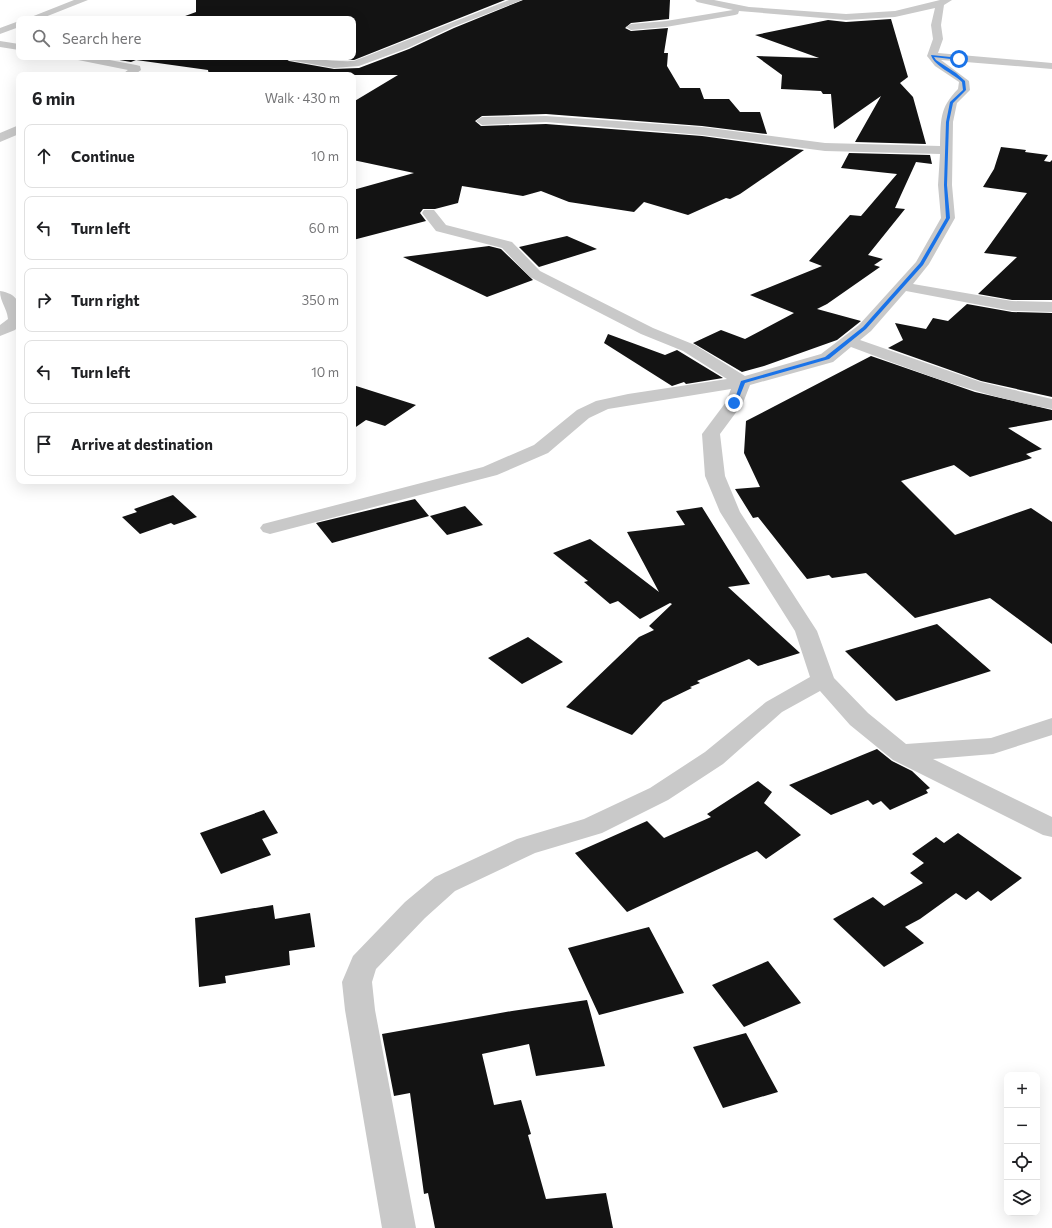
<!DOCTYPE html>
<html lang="en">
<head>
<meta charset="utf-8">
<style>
	body { margin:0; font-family:Commissioner,sans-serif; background:#f6f6f6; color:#202124 }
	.controls { position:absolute; right:12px; bottom:12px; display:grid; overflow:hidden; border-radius:8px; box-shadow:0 4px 16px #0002 }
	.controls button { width:36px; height:36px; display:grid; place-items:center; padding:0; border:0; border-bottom:1px solid #e0e0e0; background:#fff; color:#202124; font:20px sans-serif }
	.stop { position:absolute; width:12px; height:12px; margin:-9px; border:3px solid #1a73e8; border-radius:50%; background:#fff }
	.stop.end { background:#1a73e8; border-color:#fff; box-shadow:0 1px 4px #0008 }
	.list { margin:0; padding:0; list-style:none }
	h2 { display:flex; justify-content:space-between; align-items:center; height:52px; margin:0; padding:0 16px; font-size:17px }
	h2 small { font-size:13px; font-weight:400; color:#757577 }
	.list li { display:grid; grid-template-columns:26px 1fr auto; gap:12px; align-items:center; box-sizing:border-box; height:64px; margin:0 8px 8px; padding:0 8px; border:1px solid #e0e0e0; border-radius:8px }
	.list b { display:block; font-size:15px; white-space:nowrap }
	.list em { font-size:13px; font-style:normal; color:#757577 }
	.icon { flex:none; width:22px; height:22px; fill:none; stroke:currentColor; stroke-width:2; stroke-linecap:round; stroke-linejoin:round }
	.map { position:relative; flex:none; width:1052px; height:1228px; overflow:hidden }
	.search { position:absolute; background:#fff; box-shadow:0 4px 16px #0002; left:16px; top:16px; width:340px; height:44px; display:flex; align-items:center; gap:10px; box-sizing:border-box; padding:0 14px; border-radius:8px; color:#757577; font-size:15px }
	.panel { position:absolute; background:#fff; box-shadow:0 4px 16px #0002; left:16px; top:72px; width:340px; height:412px; border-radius:8px }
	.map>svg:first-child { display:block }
</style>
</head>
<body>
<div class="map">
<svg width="1052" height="1228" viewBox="0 0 1052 1228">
	<rect width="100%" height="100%" fill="#fff"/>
	<path fill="#131313" d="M 196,0 L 505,0 L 354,60 L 345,60 L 310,57 L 353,57 L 353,19 L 177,19 L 196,12 Z
		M 523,0 L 670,0 L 669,19 L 631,23 L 625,28 L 631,31 L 668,28 L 664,53 L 668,53 L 667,66 L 680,88 L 700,88 L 704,99 L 729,99 L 740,112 L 760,112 L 767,134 L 702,126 L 546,114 L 482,116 L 475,121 L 481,126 L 546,124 L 702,136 L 804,150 L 740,194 L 730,199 L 726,198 L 688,215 L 644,202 L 634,212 L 569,202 L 541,191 L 523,196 L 462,186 L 458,203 L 435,209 L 423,209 L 420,213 L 426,221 L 353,240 L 353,190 L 414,173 L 353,160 L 353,102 L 398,75 L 209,75 L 208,70 L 136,60 L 131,62 L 102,57 L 283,57 L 289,61 L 334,69 L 359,68 L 409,49 L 454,28 Z
		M 891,19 L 908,77 L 900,83 L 913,97 L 926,144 L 855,142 L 881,96 L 834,129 L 831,94 L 823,94 L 821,91 L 781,89 L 782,75 L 756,56 L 819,58 L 755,35 L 828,20 L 846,22 Z
		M 1001,147 L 1026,150 L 1025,152 L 1048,155 L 1044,161 L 1050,162 L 1052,160 L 1052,300 L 1012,300 L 978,294 L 1017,257 L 984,253 L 1027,193 L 983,187 L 994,169 Z
		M 849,153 L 930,155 L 932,164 L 916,162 L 895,208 L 905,209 L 868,255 L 883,259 L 874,265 L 880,267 L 827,304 L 817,309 L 861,321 L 837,340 L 764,366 L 742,372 L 693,343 L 721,330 L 745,339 L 794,313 L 750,295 L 822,266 L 809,261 L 850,215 L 861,216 L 897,174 L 841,168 Z
		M 567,236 L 597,249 L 539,267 L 519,247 Z
		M 489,246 L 501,249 L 533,280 L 487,297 L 403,257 Z
		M 967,304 L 1012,312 L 1052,313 L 1052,397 L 981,381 L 888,348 L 903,340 L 895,323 L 926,329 L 933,318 L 948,321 Z
		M 608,334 L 665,355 L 677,350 L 723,378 L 686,384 L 684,382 L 672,386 L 604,343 Z
		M 871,356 L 975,392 L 1052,410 L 1052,420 L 1008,428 L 1042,449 L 1026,454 L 1032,458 L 970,477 L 954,465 L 901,481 L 955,535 L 1031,508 L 1052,522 L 1052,644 L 990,598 L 915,618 L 866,573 L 832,578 L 829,575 L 807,579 L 758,517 L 753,518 L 735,489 L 760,487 L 744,453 L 746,421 Z
		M 353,385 L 416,405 L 385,426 L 366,420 L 353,429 Z
		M 173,495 L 197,517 L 174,525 L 171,523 L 140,534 L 122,517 L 137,512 L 134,509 Z
		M 415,499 L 429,516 L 332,543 L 316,523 Z
		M 465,506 L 483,525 L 447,535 L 430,516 Z
		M 702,507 L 750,584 L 728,587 L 800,653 L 758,666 L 749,659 L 697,681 L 700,683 L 690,687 L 692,688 L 663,702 L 632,735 L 566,707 L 639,637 L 654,630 L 649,626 L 672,604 L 670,603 L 640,619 L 618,601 L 610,604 L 584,582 L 588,581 L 553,553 L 590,539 L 659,592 L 627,532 L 685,525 L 676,511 Z
		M 937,624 L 991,671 L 896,701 L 845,651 Z
		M 528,637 L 563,662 L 522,684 L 488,658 Z
		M 877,749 L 892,761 L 912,771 L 930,788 L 926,790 L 928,793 L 890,810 L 881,801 L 873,805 L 868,800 L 831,815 L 789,785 Z
		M 758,781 L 772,792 L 764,803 L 801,835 L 766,859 L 757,851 L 627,912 L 575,853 L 647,821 L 664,838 L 711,817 L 707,814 Z
		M 264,810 L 278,833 L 262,839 L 271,855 L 221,874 L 200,833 Z
		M 958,833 L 1022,878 L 991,901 L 978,891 L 966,900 L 956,893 L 920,919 L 905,927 L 924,943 L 884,967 L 833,919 L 873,897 L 884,906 L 923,883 L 910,873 L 924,863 L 912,854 L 936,837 L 944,843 Z
		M 273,905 L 275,919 L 310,913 L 315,947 L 289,951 L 290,965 L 225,976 L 226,983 L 199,987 L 195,918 Z
		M 649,927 L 684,993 L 599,1015 L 568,948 Z
		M 768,961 L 801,1003 L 744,1027 L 712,985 Z
		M 587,1000 L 605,1066 L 536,1076 L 529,1044 L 482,1054 L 494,1105 L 521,1100 L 531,1134 L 528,1135 L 546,1199 L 606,1193 L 613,1228 L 435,1228 L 428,1193 L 424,1194 L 410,1093 L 394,1096 L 382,1034 L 512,1011 Z
		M 746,1033 L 778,1092 L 723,1108 L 693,1047 Z"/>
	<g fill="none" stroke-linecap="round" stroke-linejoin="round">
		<path fill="#c9c9c9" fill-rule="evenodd" d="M 74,0 L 88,0 L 40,19 L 26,19 Z
			M 509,0 L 522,0 L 453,27 L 408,48 L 359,66 L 334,68 L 289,60 L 284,57 C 307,57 330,62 354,61 Z
			M 695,0 L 714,0 L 749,7 L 846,14 L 895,11 L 940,0 L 952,0 L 944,5 L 941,25 L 943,39 L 938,53 L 1052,63 L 1052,69 L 941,60 L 969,81 L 970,90 L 957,103 L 953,122 L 952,185 L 955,218 L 929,264 L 913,284 L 1012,301 L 1052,302 L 1052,312 L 1012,311 L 906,291 L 871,331 L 860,340 L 981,382 L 1052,399 L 1052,409 C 982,397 917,372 851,347 L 833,362 L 750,385 L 743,403 L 720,434 L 725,476 L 740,512 L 817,631 L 834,678 L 868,713 L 906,744 L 991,738 L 1052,718 L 1052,735 L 993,754 L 933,759 L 1052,817 L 1052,837 L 1043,835 L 893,760 L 850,725 L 820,691 L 782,712 L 723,764 L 668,800 L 602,833 L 535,853 L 455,891 L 425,918 L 376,969 L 372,982 L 375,1010 L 416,1228 L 382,1228 L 345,1010 L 342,982 L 353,956 L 405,902 L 435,877 L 517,839 L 584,819 L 650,788 L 705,752 L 766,702 L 810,677 L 795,631 L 720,512 L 705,476 L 702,434 L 726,402 L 731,389 L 608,409 L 589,418 L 548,453 L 497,475 L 270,534 L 263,532 L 260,528 L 263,524 L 483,467 L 534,445 L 577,410 L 596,401 L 628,394 L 727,379 L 683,351 L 641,334 L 530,277 L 502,248 L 436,231 L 422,213 L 424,210 L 434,210 L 446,225 L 512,242 L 540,271 L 653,328 L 695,345 L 745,376 L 821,354 L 859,325 L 916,262 L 941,218 L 938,185 L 940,154 L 825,151 L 702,135 L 546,122 L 482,125 L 476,121 L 482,117 L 546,116 L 702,127 L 825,143 L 940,146 C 941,121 939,108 958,89 L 959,82 L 935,66 L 927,56 L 933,39 L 931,25 L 935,8 L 895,17 L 846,20 L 739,11 L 738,14 L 735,15 L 666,27 L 631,30 L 626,27 L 631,24 L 666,21 L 733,10 L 697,2 Z
			M 19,21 L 19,27 L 0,34 L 0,28 Z
			M 0,41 L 19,44 L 19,50 L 0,47 Z
			M 73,57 L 94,57 L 136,65 L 140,66 L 141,70 L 134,75 L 121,75 L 128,70 L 78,60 Z
			M 19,125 L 19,134 L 0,142 L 0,133 Z
			M 0,291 C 23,295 19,307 19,326 L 15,330 L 0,336 L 0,325 L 8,319 C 7,308 0,302 0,291 Z"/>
	</g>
	<path fill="#1a73e8" d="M 931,55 L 960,58 L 959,60 L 934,57 L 936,60 L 956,73 L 965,81 L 966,90 L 953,103 L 949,122 L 947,185 L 950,218 L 923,265 L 866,329 L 829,359 L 745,383 L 737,403 L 733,404 L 741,381 L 825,357 L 863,327 L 920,263 L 946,218 L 944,185 L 946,122 L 950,102 L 963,90 L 962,82 C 954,74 934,66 931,55 Z"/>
</svg>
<div class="controls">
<button>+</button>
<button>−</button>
<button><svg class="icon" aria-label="locate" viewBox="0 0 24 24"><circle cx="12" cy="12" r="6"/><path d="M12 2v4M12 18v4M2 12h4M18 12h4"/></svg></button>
<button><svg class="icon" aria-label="layers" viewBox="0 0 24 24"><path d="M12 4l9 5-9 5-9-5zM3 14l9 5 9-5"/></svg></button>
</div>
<div class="stop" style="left:959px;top:59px"></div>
<div class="stop end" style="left:734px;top:403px"></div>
<div class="search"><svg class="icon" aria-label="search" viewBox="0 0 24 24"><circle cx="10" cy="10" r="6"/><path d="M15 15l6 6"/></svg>Search here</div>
<section class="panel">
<h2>6 min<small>Walk · 430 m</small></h2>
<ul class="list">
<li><svg class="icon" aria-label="ahead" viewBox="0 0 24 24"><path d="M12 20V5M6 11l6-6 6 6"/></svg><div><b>Continue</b></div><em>10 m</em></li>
<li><svg class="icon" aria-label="left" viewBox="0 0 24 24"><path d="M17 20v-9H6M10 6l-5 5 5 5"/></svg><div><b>Turn left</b></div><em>60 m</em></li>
<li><svg class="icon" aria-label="right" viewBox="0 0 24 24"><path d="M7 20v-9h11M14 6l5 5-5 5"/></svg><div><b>Turn right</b></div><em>350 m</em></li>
<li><svg class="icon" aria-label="left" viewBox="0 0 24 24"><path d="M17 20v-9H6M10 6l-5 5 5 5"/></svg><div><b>Turn left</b></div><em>10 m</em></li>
<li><svg class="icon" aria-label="arrive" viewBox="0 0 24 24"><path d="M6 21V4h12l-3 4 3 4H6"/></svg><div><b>Arrive at destination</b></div></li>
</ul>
</section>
</div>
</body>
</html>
